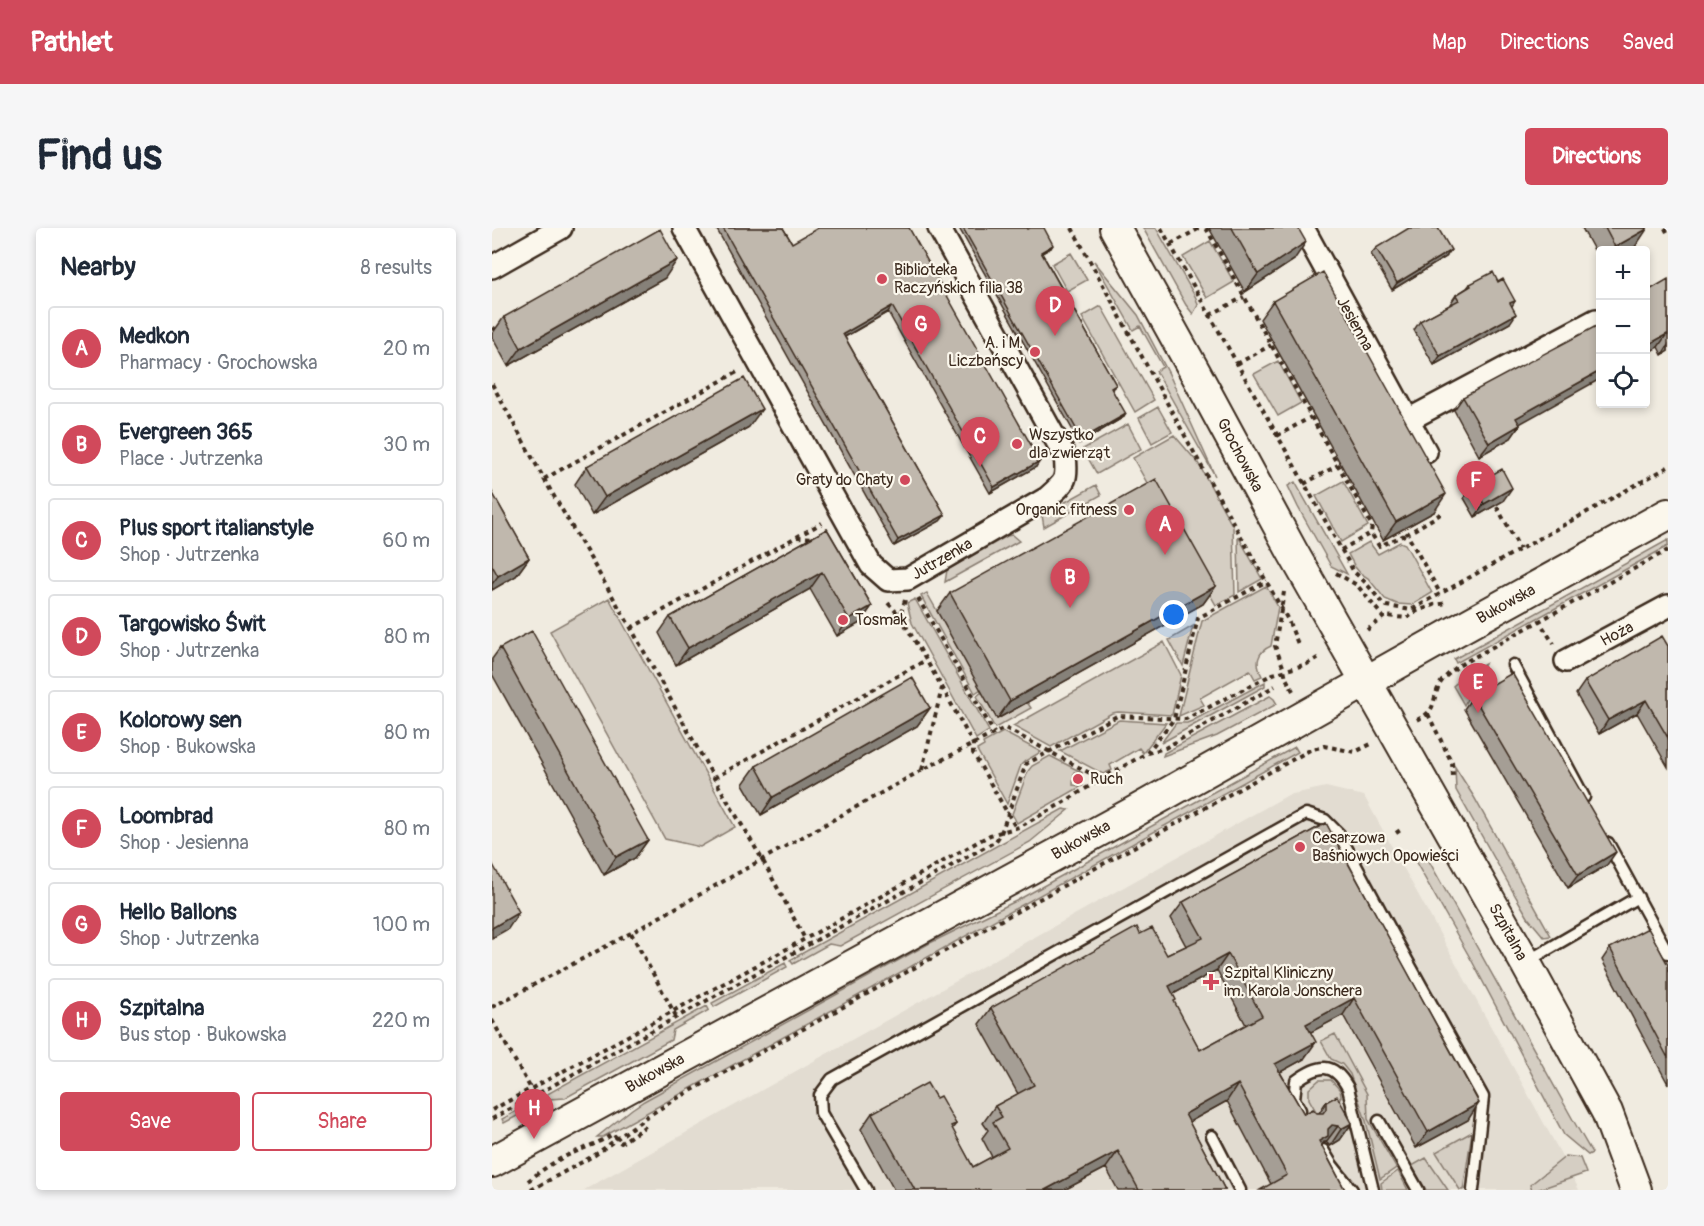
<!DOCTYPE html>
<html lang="en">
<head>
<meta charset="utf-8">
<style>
	body { margin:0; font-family:Pangolin,sans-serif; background:#f6f6f7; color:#1f2937 }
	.controls { position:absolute; right:18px; top:18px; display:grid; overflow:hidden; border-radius:6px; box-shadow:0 3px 9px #0003 }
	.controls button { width:54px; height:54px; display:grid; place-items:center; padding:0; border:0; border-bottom:2px solid #e0e1e3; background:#fff; color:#1f2937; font:30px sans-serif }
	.you { position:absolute; left:682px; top:387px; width:21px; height:21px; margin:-15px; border:4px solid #fff; border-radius:50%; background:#1a73e8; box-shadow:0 0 0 9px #1a73e833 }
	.badge { display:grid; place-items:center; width:39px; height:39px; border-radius:50%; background:#d1495b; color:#fff; font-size:20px; font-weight:700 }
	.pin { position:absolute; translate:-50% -50px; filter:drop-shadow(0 2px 3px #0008) }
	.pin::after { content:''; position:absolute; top:32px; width:21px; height:18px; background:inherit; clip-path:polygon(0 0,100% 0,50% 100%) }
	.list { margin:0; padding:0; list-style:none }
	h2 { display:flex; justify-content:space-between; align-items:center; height:78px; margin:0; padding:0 24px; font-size:26px }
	h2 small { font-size:20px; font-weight:400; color:#747a83 }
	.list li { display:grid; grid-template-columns:39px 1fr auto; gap:18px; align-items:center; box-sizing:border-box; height:84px; margin:0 12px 12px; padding:0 12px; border:2px solid #e0e1e3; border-radius:6px }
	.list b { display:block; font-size:22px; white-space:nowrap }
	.list p { margin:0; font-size:20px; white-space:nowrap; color:#747a83 }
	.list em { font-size:20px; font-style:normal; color:#747a83 }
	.actions { display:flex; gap:12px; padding:18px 24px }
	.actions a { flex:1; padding:14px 0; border:2px solid #d1495b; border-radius:6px; text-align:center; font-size:21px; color:#d1495b }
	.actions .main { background:#d1495b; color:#fff }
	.icon { flex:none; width:33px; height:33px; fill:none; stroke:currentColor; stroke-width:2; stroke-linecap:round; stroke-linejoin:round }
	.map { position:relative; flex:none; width:1176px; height:962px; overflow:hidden; border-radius:6px }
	header { display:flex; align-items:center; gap:36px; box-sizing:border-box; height:84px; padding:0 30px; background:#d1495b; color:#fff }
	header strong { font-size:28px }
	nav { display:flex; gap:33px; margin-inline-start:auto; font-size:21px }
	.intro { display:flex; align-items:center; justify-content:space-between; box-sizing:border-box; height:144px; padding:0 36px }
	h1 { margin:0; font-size:42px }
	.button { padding:15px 27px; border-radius:6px; background:#d1495b; color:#fff; font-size:21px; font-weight:700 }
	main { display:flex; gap:36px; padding:0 36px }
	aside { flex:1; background:#fff; border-radius:6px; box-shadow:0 3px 9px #0003 }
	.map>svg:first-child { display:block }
</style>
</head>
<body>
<header>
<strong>Pathlet</strong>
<nav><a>Map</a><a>Directions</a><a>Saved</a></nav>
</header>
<div class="intro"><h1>Find us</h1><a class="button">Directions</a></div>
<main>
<aside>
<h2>Nearby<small>8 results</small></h2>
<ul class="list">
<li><span class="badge">A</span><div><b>Medkon</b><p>Pharmacy · Grochowska</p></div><em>20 m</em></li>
<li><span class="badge">B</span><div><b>Evergreen 365</b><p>Place · Jutrzenka</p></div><em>30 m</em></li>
<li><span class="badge">C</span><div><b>Plus sport italianstyle</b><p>Shop · Jutrzenka</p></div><em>60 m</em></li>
<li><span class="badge">D</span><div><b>Targowisko Świt</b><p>Shop · Jutrzenka</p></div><em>80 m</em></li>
<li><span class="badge">E</span><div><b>Kolorowy sen</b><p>Shop · Bukowska</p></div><em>80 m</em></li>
<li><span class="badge">F</span><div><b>Loombrad</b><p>Shop · Jesienna</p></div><em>80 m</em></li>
<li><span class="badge">G</span><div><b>Hello Ballons</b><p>Shop · Jutrzenka</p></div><em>100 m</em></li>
<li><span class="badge">H</span><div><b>Szpitalna</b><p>Bus stop · Bukowska</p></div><em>220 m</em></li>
</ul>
<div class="actions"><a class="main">Save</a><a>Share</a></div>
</aside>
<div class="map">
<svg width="1176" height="962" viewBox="0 0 1176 962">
	<rect width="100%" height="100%" fill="#f0ebe0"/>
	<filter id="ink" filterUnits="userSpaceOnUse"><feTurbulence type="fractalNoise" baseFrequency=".0167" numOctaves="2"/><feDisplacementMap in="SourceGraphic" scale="12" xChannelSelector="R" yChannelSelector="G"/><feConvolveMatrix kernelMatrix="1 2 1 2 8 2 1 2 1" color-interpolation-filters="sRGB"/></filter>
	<g filter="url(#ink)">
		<path fill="#e2dcd1" d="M 834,559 L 872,568 L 1076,939 L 1087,962 L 92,962 L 796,567 Z"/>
		<path fill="#d5cec3" stroke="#887c70" stroke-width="1.5" d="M 651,0 L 664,0 L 704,70 L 706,77 L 701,86 L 694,77 Z
			M 718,13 L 742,54 L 715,70 L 691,29 Z
			M 579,25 L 595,52 L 575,63 L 560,36 Z
			M 602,33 L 646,87 L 677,146 L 723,248 L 664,143 L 671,139 L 648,98 L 641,102 Z
			M 609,78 L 662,172 L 643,184 L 590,89 Z
			M 786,133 L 809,175 L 786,188 L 762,146 Z
			M 666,179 L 680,204 L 660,215 L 647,190 Z
			M 636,196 L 649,221 L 605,246 L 591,221 Z
			M 682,207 L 706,235 L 741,299 L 743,367 L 724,377 L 641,230 Z
			M 851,253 L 876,298 L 849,314 L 824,268 Z
			M 803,254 L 855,346 L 839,338 L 806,279 L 796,258 Z
			M 604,257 L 609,267 L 552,299 L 550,287 Z
			M 520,307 L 527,313 L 453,354 L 455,342 L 515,308 Z
			M 746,308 L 770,351 L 747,364 Z
			M 1176,312 L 1176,318 L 964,435 L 962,431 Z
			M 877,314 L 886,326 L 908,314 L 913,316 L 940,365 L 920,377 L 905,376 L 893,371 L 876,350 L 868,345 L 863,339 L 856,326 Z
			M 774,358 L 786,379 L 779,418 C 765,424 763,435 770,448 L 763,451 L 758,442 L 708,470 L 712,477 L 687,488 L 710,393 Z
			M 435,365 L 489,461 L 483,465 L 429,368 Z
			M 117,370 L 243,599 L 208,619 L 173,611 L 58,403 Z
			M 423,371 L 497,503 L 484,511 L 420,395 L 415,375 Z
			M 701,398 L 691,438 L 677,412 Z
			M 672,414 L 689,447 L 680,487 L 626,484 L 620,485 L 559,519 L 521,498 Z
			M 993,436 L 972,477 L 961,458 L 972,448 Z
			M 773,454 L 773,458 L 669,515 L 684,495 L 695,495 L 700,493 Z
			M 490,464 L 505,491 L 535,474 L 539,480 L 503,500 L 485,468 Z
			M 778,468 L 782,471 L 785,476 L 725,508 L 671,528 L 672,525 Z
			M 627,492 L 674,495 L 651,525 L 647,520 L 618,537 L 620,542 L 611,546 L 568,523 Z
			M 511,504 L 549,524 L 533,533 L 529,537 L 515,576 L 485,522 L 492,518 L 491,515 Z
			M 803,519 L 806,524 L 111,909 L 105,909 L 140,881 L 152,873 L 436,716 L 524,673 Z
			M 558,528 L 591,545 L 582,544 L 581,557 L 590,558 L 525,595 L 520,586 L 536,543 L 540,538 Z
			M 963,539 L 982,569 L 1059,708 L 1052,709 L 1037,691 L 1024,669 L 964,562 Z
			M 571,581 L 577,582 L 538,614 L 348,718 L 337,716 L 301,736 L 298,732 Z
			M 932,624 L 1085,899 L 1100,925 L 1096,927 L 1072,907 L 981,735 L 922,631 L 925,628 Z
			M 293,735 L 295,739 L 222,779 L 220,775 Z
			M 215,778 L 217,782 L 181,802 L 179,812 L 73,870 L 57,871 L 12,895 L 10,891 Z
			M 843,806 L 875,866 L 876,891 L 904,940 L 888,951 L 874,893 L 858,846 L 850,836 L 839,831 L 829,813 Z
			M 827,852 L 839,852 L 848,862 L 849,868 L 839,886 L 825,885 L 817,871 L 817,861 Z
			M 980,904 L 971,962 L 968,962 L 944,924 Z
			M 1074,928 L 1088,930 L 1094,945 L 1045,962 L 1040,962 L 1038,957 Z
			M 934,930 L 956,962 L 934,962 L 920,938 Z
			M 906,943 L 916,962 L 890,962 L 889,955 Z"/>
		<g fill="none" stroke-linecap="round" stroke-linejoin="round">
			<g stroke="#3b2a1e" stroke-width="15">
				<path id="lane" d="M 1021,437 L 1092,569
					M 1116,615 L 1176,725
					M 1034,734 L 1146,669
					M 808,882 L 802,871 L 804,853 C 827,836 841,833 856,860 L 881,962
					M 887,893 L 926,962
					M 720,908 L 748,962
					M 831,922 L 840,937 L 860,962
					M 374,962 L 329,885 L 328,867 L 340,851 L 814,586 L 833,592 L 847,606 L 915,732 L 991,869 L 981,962"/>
			</g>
			<g stroke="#3b2a1e" stroke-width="26">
				<path id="street" d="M 192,0 L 379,337 L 396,352 L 416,351 L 555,270 C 573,254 576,253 573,228 L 447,0
					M 811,0 L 916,192 L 1104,92
					M 0,39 L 69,0
					M 916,192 L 934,224
					M 1074,433 L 1176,378"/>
			</g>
			<g stroke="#3b2a1e" stroke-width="34">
				<path id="secondary" d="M 623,0 L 703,144 L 800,323 L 1033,734 L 1115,884 L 1144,962
					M 0,934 L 642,584 L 962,404 L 1176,286"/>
			</g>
			<path stroke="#3b2a1e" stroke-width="4" stroke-dasharray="4.5 4.5" stroke-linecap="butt" d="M 580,0 L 711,241 L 796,392 L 806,416
				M 669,0 L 862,344 L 874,355 L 891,376 L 895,378 L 919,382 L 1176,239
				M 714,0 L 880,298 L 879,305 L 887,318 L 915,306
				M 1173,0 L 1176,6
				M 679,16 L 708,0
				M 718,87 L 752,69
				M 0,102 L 7,98
				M 745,136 L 779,117
				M 0,156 L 52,251 L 139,400 L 222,550 L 270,631 L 313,711
				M 785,208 L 819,189
				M 52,251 L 247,143
				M 812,256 L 846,237
				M 942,277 L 947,287 L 915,306 L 948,365
				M 1005,279 L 1028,321
				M 305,309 L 322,310
				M 849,322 L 879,305
				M 844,345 L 865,357 L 892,390
				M 792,364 L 783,418 L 792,441 L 794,450 L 801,463
				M 426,370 L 502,505
				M 413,372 L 408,388 L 450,459 L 481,516 L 481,525 L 524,600
				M 396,375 L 408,388
				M 1051,399 L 1062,416
				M 139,400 L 330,295
				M 875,402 L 893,388 L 915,390 L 925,383 L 942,377 L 955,375
				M 936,486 L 960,535 L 961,548
				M 925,492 C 944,482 939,478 946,460 C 949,451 959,444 966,438 L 1176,322
				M 655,525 L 682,491 L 706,390 L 775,353
				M 430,542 L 450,460
				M 222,550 L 434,432
				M 904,605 L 910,601
				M 139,705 L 185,790
				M 0,779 L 139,705 L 430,542 L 513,500 L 609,551
				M 0,792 L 43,868
				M 0,882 L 313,711 L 498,607 L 527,599 L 569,576 L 609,551 L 655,525 L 673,520 L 783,458
				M 0,891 L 504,613 L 509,605 L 534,536 L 625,488 L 694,491 L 781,446 L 815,436 L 829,428
				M 36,953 C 46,945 57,937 68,931 C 85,922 104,917 121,906 L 129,915 L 155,897
				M 39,962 L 103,927 L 154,889 L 184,871 L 818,522 L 832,518 L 863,524 L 879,516"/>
			<use href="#lane" stroke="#fbf7ec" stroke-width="10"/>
			<use href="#street" stroke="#fbf7ec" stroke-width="21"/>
			<use href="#secondary" stroke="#fbf7ec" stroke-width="30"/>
		</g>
		<path fill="#a59e95" stroke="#3b2a1e" stroke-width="1.5" fill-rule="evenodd" d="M 224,0 L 291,0 L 300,15 L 417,0 L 544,239 L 498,265 L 396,84 L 353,109 L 453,287 L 448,293 L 402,318 Z
			M 467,0 L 535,0 L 559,20 L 550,25 L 624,157 L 620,161 L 632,189 L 588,215 Z
			M 717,0 L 806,0 L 802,32 L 753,64 Z
			M 1090,0 L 1155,0 L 1143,19 L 1136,22 L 1108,22 L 1108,33 Z
			M 884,20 L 954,29 L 900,62 L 879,26 Z
			M 173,50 L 16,138 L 0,109 L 0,106 L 12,89 Z
			M 1176,51 L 1176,123 L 1170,127 L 1166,119 Z
			M 1006,54 L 1023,73 L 1020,78 L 1018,95 L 942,137 L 922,102 L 928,93 L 958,77 L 958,76 L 964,67 L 975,60 L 978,56 Z
			M 781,73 L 942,284 L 891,312 L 768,91 Z
			M 971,169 L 1027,196 L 1028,197 L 1019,210 L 987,228 L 962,182 Z
			M 257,199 L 100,287 L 83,256 L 95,238 Z
			M 981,257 L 1011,273 L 983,289 L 972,270 Z
			M 0,264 L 37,330 L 24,348 L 0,362 Z
			M 335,301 L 380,378 L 368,395 L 345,408 L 318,361 L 184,437 L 167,405 L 178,389 Z
			M 724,358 L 711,376 L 505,491 L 445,383 L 458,365 Z
			M 1176,418 L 1176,539 L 1145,485 L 1107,506 L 1084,466 L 1093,453 Z
			M 8,420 L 156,612 L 143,630 L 112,647 L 0,446 L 0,431 Z
			M 981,468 L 1115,637 L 1076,660 L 972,481 Z
			M 438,480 L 425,498 L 269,587 L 251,556 L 264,538 Z
			M 834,595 L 976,892 L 924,920 L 851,787 L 818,804 L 812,831 L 788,844 L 812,886 L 827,885 L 834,874 L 860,895 L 848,912 L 838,918 L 834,914 L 832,914 L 830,918 L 853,962 L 779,956 L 735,873 L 697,894 L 733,962 L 626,962 L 614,940 L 572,962 L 402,962 L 369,901 L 380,885 L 444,870 L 464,896 L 460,901 L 481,939 L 500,929 L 490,910 L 496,902 L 491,895 L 503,878 L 526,866 L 487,796 L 499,780 L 675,727 L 694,718 L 679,690 L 691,674 ZM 725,742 L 754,797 L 708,822 L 682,775 L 681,766 Z
			M 1118,720 L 1176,737 L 1176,856 L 1110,732 Z"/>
		<path fill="#868179" stroke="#3b2a1e" stroke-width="1.5" d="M 1155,1 L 1143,19 L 1136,22 L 1121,22 L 1123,19 Z
			M 814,14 L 802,32 L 753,64 L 766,46 Z
			M 561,17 L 559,20 L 546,27 L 549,24 Z
			M 959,22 L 954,29 L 900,62 L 905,55 Z
			M 185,32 L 173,50 L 16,138 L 29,120 Z
			M 400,78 L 396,84 L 347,112 L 351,106 Z
			M 1024,86 L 1018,95 L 942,137 L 948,128 Z
			M 1175,106 L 1166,119 L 1154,126 L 1154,118 Z
			M 1176,117 L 1176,123 L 1170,127 Z
			M 1108,143 L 1108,151 L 1015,203 L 1024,190 Z
			M 270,181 L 257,199 L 100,287 L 113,269 Z
			M 634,186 L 632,189 L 588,215 L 590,211 Z
			M 1028,197 L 1019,210 L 987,228 L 997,215 Z
			M 548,233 L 544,239 L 498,265 L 502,259 Z
			M 1020,260 L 1011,273 L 983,289 L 992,276 Z
			M 954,266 L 942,284 L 891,312 L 904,294 Z
			M 453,287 L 448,293 L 402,318 L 406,312 Z
			M 37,330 L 24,348 L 0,362 L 0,356 L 6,348 Z
			M 330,344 L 318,361 L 184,437 L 196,420 Z
			M 724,358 L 711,376 L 505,491 L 518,473 Z
			M 380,378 L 368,395 L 345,408 L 357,391 Z
			M 1154,472 L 1145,485 L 1107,506 L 1116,492 Z
			M 438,480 L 425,498 L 269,587 L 281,569 Z
			M 156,612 L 143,630 L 112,647 L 124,629 Z
			M 1124,624 L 1115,637 L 1076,660 L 1086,647 Z
			M 27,684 L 16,701 L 0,710 L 0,700 Z
			M 736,726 L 725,742 L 665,775 L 677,758 Z
			M 862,770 L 851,787 L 802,813 L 814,796 Z
			M 824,814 L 812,831 L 772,853 L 783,836 Z
			M 746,856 L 735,873 L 681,903 L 693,886 Z
			M 987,875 L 976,892 L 924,920 L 936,904 Z
			M 860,895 L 848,912 L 838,918 L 849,901 Z
			M 840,897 L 846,898 L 834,914 L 832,914 L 825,925 L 815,930 L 836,901 Z
			M 626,923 L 614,940 L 572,962 L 553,962 Z"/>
		<path fill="#c0b8ad" stroke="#3b2a1e" stroke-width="1.5" fill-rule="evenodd" d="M 231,0 L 291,0 L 300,15 L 326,0 L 417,0 L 548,233 L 502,259 L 400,78 L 351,106 L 453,287 L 406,312 Z
			M 471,0 L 535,0 L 536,1 L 538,0 L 552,0 L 561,17 L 549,24 L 624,157 L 619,160 L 634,186 L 590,211 Z
			M 740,0 L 806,0 L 814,14 L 766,46 Z
			M 917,0 L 946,0 L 959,22 L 905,55 L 884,20 Z
			M 1113,0 L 1155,0 L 1155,1 L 1123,19 Z
			M 168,1 L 185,32 L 29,120 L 12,89 Z
			M 831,44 L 954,266 L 904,294 L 781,73 Z
			M 1001,44 L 1006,54 L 1011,51 L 1023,73 L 1018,75 L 1024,86 L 948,128 L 928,93 L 967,72 L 964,67 L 979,58 L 978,56 Z
			M 1176,51 L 1176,108 L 1175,106 L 1154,118 L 1154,64 Z
			M 1108,96 L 1108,143 L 1024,190 L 1028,197 L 997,215 L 971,169 Z
			M 252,150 L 270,181 L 113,269 L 95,238 Z
			M 1010,241 L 1020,260 L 992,276 L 981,257 Z
			M 664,251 L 724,358 L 518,473 L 458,365 Z
			M 0,264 L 37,330 L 6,348 L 0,337 Z
			M 335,301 L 380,378 L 357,391 L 330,344 L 196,420 L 178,389 Z
			M 40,403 L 156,612 L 124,629 L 8,420 Z
			M 1170,408 L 1176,418 L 1176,510 L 1154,472 L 1116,492 L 1093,453 Z
			M 1020,445 L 1124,624 L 1086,647 L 981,468 Z
			M 420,449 L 438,480 L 281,569 L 264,538 Z
			M 834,595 L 987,875 L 936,904 L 862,770 L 814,796 L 824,814 L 783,836 L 812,886 L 821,881 L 825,885 L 831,885 L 834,881 L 834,874 L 845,868 L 860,895 L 849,901 L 846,898 L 840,897 L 836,901 L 836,908 L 827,913 L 853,962 L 768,962 L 795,947 L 746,856 L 693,886 L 733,962 L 647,962 L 626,923 L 553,962 L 423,962 L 380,885 L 435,855 L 444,870 L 448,868 L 464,896 L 459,898 L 481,939 L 516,920 L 501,894 L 510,889 L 503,878 L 542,857 L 499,780 L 645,699 L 648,706 L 660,700 L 675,727 L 711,710 L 691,674 ZM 736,726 L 770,788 L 708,822 L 682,773 L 684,772 L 677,758 Z
			M 0,635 L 27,684 L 0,700 Z
			M 1156,700 L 1176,737 L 1176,830 L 1118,720 Z"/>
	</g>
	<g fill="#d1495b" stroke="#fbf7ec" stroke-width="2">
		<circle cx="390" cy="51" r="6"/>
		<circle cx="543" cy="124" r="6"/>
		<circle cx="525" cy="216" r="6"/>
		<circle cx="413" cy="252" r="6"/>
		<circle cx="637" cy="282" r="6"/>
		<circle cx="351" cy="392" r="6"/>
		<circle cx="586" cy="551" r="6"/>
		<circle cx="808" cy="619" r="6"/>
		<path d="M716 745h6v6h6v6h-6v6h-6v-6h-6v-6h6z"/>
	</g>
	<g text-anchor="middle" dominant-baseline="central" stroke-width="4.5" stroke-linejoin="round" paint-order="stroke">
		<g font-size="16" fill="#3b2a1e" stroke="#fbf7ec" text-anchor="start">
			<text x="402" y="42">Biblioteka<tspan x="402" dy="18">Raczyńskich filia 38</tspan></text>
			<text x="531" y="115" text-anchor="end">A. i M.<tspan x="531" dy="18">Liczbańscy</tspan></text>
			<text x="537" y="207">Wszystko<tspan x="537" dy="18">dla zwierząt</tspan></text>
			<text x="401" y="252" text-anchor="end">Graty do Chaty</text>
			<text x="625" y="282" text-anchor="end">Organic fitness</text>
			<text x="363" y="392">Tosmak</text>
			<text x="598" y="551">Ruch</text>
			<text x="820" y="610">Cesarzowa<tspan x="820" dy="18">Baśniowych Opowieści</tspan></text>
			<text x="732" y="745">Szpital Kliniczny<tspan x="732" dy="18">im. Karola Jonschera</tspan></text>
		</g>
		<g font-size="16" fill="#3b2a1e" stroke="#fbf7ec">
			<text transform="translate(863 96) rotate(61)">Jesienna</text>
			<text transform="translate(748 227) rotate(62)">Grochowska</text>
			<text transform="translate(450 331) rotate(-30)">Jutrzenka</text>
			<text transform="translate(1014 376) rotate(-29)">Bukowska</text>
			<text transform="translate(1125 406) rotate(-28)">Hoża</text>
			<text transform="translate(589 612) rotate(-29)">Bukowska</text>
			<text transform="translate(1016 704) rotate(61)">Szpitalna</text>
			<text transform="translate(163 845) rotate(-29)">Bukowska</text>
		</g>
	</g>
</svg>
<div class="controls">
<button>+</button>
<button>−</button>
<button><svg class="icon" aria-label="locate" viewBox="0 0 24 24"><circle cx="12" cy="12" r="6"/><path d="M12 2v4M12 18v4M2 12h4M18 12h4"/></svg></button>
</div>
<div class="you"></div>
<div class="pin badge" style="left:673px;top:327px">A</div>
<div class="pin badge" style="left:578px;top:380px">B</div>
<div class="pin badge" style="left:488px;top:239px">C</div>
<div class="pin badge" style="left:563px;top:108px">D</div>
<div class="pin badge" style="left:986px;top:485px">E</div>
<div class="pin badge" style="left:984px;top:283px">F</div>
<div class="pin badge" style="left:429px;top:127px">G</div>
<div class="pin badge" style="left:42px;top:911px">H</div>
</div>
</main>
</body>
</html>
